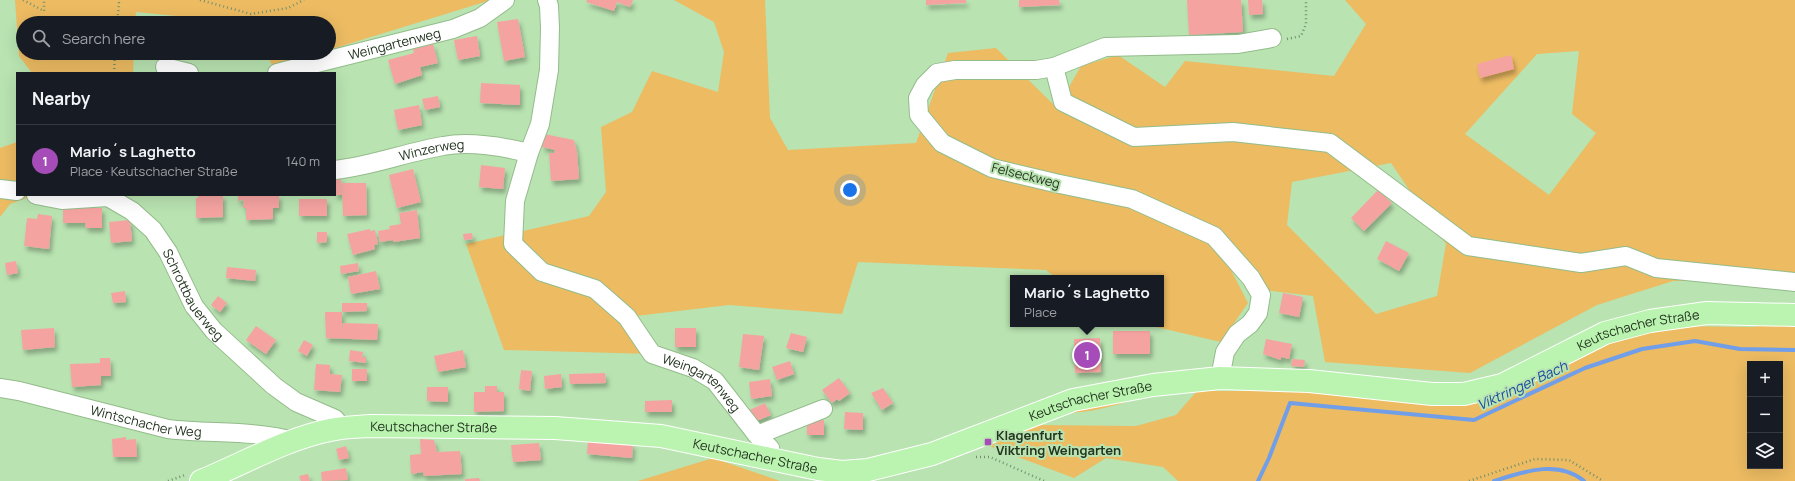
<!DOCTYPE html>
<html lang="en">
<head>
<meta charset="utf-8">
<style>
	body { margin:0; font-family:Manrope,sans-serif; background:#20242c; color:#f1f3f6 }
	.controls { position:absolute; right:12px; bottom:12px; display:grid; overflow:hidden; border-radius:0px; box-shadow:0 4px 16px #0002 }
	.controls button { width:36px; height:36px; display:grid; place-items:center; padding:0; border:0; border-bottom:1px solid #363941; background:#171b24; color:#f1f3f6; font:20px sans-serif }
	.you { position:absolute; left:850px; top:190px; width:14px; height:14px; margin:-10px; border:3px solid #fff; border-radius:50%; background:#1a73e8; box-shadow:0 0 0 6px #1a73e833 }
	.badge { display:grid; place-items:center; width:26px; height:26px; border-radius:50%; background:#a64cb8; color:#fff; font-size:13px; font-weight:700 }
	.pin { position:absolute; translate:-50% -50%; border:2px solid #fff; box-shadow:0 1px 4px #0006 }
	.popup { position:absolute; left:1010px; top:275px; width:154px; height:52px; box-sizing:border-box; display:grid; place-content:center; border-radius:0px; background:#171b24; filter:drop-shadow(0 1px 3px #0005); font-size:13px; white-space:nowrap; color:#9ea1a6 }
	.popup b { font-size:15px; color:#f1f3f6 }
	.popup::after { content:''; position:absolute; left:50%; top:100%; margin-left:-8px; border:8px solid transparent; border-top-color:#171b24 }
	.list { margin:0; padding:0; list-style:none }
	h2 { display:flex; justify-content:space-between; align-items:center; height:52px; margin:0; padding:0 16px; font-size:17px }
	h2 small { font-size:13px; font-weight:400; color:#9ea1a6 }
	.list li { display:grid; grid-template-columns:26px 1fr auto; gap:12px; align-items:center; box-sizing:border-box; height:72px; padding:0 16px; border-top:1px solid #363941 }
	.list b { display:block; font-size:15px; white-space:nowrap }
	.list p { margin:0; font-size:13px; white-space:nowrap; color:#9ea1a6 }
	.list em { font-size:13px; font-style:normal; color:#9ea1a6 }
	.icon { flex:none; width:22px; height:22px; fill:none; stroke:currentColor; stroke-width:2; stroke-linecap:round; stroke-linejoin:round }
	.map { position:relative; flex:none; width:1795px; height:481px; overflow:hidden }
	.search { position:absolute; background:#171b24; box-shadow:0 4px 16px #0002; left:16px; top:16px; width:320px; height:44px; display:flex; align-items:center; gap:10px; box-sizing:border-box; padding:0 14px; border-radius:22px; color:#9ea1a6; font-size:15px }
	.panel { position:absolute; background:#171b24; box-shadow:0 4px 16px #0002; left:16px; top:72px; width:320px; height:124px; border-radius:0px }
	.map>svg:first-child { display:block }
</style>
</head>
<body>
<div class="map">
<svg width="1795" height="481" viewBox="0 0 1795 481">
	<defs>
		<filter id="shadow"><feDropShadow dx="2.5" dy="4.5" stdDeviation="2" flood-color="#0004"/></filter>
	</defs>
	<rect width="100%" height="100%" fill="#b9e3b1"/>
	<path fill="#ecbb62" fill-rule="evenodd" d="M 15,0 L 491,0 L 329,50 L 329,23 L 247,23 L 136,12 L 135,23 L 23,23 L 23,53 L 134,53 L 133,73 L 32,73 L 19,56 Z
		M 674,0 L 765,0 L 770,118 L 788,150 L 916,143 L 948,53 L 996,48 L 1057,108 L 1081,66 L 1118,55 L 1165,87 L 1185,61 L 1334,76 L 1366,24 L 1345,0 L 1795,0 L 1795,279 L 1673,281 L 1597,305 L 1470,373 L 1325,362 L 1313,296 L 1265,290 L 1214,237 L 1248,303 L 1221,342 L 1143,324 L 1161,324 L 1161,278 L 1056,278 L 1046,270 L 858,262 L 842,314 L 729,305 L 627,317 L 652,354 L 504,350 L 466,244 L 589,216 L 606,192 L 601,127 L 632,112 L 652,71 L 718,92 L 724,52 L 714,22 ZM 1579,51 L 1572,114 L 1596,133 L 1549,195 L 1465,134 L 1537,54 ZM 1391,163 L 1446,244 L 1437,296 L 1376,314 L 1287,225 L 1292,182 Z
		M 266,53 L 318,53 L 273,67 Z
		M 17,142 L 17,195 L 35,195 L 10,204 L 0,217 L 0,148 Z
		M 1789,323 L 1795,323 L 1795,481 L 1178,481 L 1163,467 L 1106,458 L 1074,478 L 989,446 L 1036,425 L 1136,426 L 1176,415 L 1197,391 L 1307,391 L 1459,402 L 1613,341 L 1677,326 L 1751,327 ZM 1750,364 L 1780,364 L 1780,466 L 1750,466 Z
		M 1125,400 L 1126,402 C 1107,408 1089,412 1068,413 L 1080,408 Z
		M 713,458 L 780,481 L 638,481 Z"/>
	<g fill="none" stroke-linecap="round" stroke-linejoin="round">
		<path stroke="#719ee9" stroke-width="4" d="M 1258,481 L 1269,458 L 1290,403 L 1474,420 L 1585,368 L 1642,349 L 1695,341 L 1740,349 L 1795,350
			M 1494,481 C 1523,472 1558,459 1584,481"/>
	</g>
	<path fill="#f5a3a1" filter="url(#shadow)" d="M 587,0 L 633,0 L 630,7 L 617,2 L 614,11 L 586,2 Z
		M 926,0 L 966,0 L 966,3 L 926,5 Z
		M 1019,0 L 1059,0 L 1060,5 L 1019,7 Z
		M 1187,0 L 1241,0 L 1243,32 L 1189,35 Z
		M 1248,0 L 1262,0 L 1263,14 L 1249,15 Z
		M 518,19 L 525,57 L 504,61 L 497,22 Z
		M 477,36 L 480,56 L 458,60 L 454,40 Z
		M 433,44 L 438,63 L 420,67 L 422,75 L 395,84 L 388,60 L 414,53 L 413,49 Z
		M 1511,55 L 1514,69 L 1480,78 L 1477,64 Z
		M 481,83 L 520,85 L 520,105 L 480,103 Z
		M 438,96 L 440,107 L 425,110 L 422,99 Z
		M 419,105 L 422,125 L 398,130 L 394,110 Z
		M 544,134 L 574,140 L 577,152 L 579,179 L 551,181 L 549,153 L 554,153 L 555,150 L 542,147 Z
		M 481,165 L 505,168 L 503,189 L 479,187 Z
		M 413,169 L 421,202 L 397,208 L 389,175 Z
		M 335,178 L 341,178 L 342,195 L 335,195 Z
		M 342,183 L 366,183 L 367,215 L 343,216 Z
		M 1378,190 L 1392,203 L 1364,231 L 1351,218 Z
		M 198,195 L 223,195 L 223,217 L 196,218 L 196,198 L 198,198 Z
		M 238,195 L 279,195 L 279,208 L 273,208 L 273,219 L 246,220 L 246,208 L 243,208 L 244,200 L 238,201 Z
		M 299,199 L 327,199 L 327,216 L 299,216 Z
		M 63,208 L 102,208 L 102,228 L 86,228 L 85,223 L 63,223 Z
		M 417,210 L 420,238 L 393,242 L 393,240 L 380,242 L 378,231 L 390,229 L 389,226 L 401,224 L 399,213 Z
		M 38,214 L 52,216 L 49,249 L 24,246 L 27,218 L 37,219 Z
		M 130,220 L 132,241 L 111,243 L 109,222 Z
		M 370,229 L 370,231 L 375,230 L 378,244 L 374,245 L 375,249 L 353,255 L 347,234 Z
		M 317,232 L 327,232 L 327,242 L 317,243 Z
		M 472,233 L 473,239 L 464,240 L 463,234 Z
		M 1386,241 L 1409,253 L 1399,271 L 1377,259 Z
		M 16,261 L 18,273 L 7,275 L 5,263 Z
		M 358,263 L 359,271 L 341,274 L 340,266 Z
		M 227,267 L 256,270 L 255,281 L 226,278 Z
		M 376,271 L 380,289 L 351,294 L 348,277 Z
		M 125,291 L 126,302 L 113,303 L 111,293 Z
		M 1283,293 L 1303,297 L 1299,317 L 1279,313 Z
		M 218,296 L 227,303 L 220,312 L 211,305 Z
		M 342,303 L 367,303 L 367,311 L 342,312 Z
		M 325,312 L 342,312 L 342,329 L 343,323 L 378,324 L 377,340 L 326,338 Z
		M 256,326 L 276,340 L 266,354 L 246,340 Z
		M 54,328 L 55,347 L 23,350 L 21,330 Z
		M 675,328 L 696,328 L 696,347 L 675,347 Z
		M 1113,331 L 1150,331 L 1150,354 L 1113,354 Z
		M 791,333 L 807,337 L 803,352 L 786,348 Z
		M 743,334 L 764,336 L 759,370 L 739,367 Z
		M 1100,338 L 1101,372 L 1075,373 L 1074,339 Z
		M 1266,339 L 1292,344 L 1289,359 L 1281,357 L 1281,360 L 1263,354 Z
		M 304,340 L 313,345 L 307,356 L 298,351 Z
		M 350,350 L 363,352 L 362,357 L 366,357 L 366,363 L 349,361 Z
		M 463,350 L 466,367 L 438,372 L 434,356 Z
		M 100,358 L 110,358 L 111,376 L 101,376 L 101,385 L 72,387 L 70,364 L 100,363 Z
		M 1292,359 L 1305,360 L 1304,367 L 1291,366 Z
		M 790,361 L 794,374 L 777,380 L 772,367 Z
		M 316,364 L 330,365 L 330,374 L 342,375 L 340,392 L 314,390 Z
		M 352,369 L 367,369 L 367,381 L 352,381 Z
		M 521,370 L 532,371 L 530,391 L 519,389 Z
		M 605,373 L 606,383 L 570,384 L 569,374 Z
		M 561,374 L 562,387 L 545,389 L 544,376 Z
		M 839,378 L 850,393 L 839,401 L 837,399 L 832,403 L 822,390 Z
		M 770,379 L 772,396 L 751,399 L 749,382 Z
		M 485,386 L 497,386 L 497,392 L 504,392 L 504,411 L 474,412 L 474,392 L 485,392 Z
		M 427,387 L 448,387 L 448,402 L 427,401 Z
		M 883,388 L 893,403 L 882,410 L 871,393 Z
		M 672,400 L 672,412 L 645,412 L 645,401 Z
		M 765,403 L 771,415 L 752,423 L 747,411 Z
		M 845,412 L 863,413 L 863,430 L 844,429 Z
		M 807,420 L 824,420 L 824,435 L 807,435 Z
		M 126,437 L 126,440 L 136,439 L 137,457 L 113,457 L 112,439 Z
		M 420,439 L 434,440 L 437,452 L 460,451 L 462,474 L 424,476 L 423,472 L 411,474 L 410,455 L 421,454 Z
		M 588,440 L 633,444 L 632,458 L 587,454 Z
		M 539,443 L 541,460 L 513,462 L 511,445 Z
		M 346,446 L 349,458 L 339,460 L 336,449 Z
		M 346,468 L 348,480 L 322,481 L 321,472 Z
		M 308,474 L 310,481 L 301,481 L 299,476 Z
		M 479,478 L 480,481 L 465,481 L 465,479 Z"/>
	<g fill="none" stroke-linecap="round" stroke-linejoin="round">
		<g stroke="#93bc8b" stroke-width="20">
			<g id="minor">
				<path id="s1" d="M 547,0 L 549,6 L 550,28 L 549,70 L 540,124 L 529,153 L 515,201 L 513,244 L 542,272 L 595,289 L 627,317 L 652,354 L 693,368 L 715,381 L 757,435 L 770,448 L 766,457"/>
				<path d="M 165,67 L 189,73"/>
				<path d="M 1054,67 L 1063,102 L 1134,137 L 1233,132 L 1330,143 L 1468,246 L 1581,263 L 1626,256 L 1656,268 L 1795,282"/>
				<path id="s2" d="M 277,73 L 453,29 L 480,18 L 505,0"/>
				<path id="s3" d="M 335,170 C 372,166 407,152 443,146 C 469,141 504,147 529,153"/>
				<path d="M 0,189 L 17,191"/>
				<path id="s4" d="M 36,195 L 62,200 L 108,197 L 132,211 L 153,230 L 168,252 L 194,306 L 214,331 L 274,386 L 296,402 L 335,419 L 342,428"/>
				<path d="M 1220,378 L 1225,352 L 1237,334 L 1250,324 L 1258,313 L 1261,295 L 1251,278 L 1214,236 L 1132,199 L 1055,183 L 992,168 L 942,143 L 919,115 L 918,98 L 925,85 L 937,73 L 955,70 L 1036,70 L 1054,67 L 1105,47 L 1238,44 L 1272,38"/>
				<path id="s5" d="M 0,388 L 19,391 L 168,429 C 208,434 255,430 293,441"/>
				<path d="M 757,435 L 823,409"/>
			</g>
		</g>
		<g stroke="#fff" stroke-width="24">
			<g id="major">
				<path id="s6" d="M 201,481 C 243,464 285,439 330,430 C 343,427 357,427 370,426 L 555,428 L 661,436 L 818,469 L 842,472 L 868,470 L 932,454 L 1073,400 L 1153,385 L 1220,378 L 1309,381 L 1432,394 L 1464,394 L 1502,385 L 1605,333 L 1650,321 L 1707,313 L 1795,315"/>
			</g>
		</g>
		<path stroke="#73916d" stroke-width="2.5" stroke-dasharray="1 3" stroke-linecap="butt" d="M 23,0 L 44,11 L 44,0
			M 200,0 L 251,14 L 288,8 L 304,0
			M 117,23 L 119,3 L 118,0
			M 1287,39 L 1301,36 L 1306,24 L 1306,0
			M 114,73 L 115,53
			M 976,457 L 990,457 L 1044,481
			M 168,481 L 185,475
			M 1469,481 L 1535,459 L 1569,460 L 1603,481"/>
		<use href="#minor" stroke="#fff" stroke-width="18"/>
		<use href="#major" stroke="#bbf4b0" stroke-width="22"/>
	</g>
	<rect fill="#a64cb8" stroke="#b9e3b1" stroke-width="1.5" x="984" y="438" width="8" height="8" rx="2"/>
	<g text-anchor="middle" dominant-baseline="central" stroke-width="4" stroke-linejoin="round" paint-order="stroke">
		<g font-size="13" fill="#233420" stroke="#b9e3b1">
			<text stroke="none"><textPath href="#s2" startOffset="121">Weingartenweg</textPath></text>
			<text stroke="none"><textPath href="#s3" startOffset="99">Winzerweg</textPath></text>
			<text transform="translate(1026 175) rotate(14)">Felseckweg</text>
			<text stroke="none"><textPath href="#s4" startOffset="205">Schrottbauerweg</textPath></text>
			<text stroke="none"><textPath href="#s6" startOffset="1479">Keutschacher Straße</textPath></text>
			<text stroke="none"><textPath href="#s1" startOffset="491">Weingartenweg</textPath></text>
			<text stroke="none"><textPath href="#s6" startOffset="915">Keutschacher Straße</textPath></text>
			<text stroke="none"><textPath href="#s5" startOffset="150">Wintschacher Weg</textPath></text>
			<text stroke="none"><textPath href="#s6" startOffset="243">Keutschacher Straße</textPath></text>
			<text stroke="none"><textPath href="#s6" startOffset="567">Keutschacher Straße</textPath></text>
		</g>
		<g font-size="13" font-weight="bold" fill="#233420" stroke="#b9e3b1" text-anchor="start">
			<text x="996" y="435">Klagenfurt<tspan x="996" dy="15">Viktring Weingarten</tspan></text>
		</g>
		<g font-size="14" font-style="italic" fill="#184ba2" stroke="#b9e3b1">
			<text transform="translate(1522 385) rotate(-25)">Viktringer Bach</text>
		</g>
	</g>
</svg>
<div class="controls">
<button>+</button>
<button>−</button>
<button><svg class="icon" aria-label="layers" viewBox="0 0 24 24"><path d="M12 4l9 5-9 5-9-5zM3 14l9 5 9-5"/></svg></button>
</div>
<div class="you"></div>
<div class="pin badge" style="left:1087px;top:355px">1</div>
<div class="popup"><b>Mario´s Laghetto</b>Place</div>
<div class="search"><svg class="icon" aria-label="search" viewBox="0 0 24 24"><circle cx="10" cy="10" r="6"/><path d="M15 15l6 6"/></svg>Search here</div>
<section class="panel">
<h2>Nearby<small></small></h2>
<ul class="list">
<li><span class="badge">1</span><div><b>Mario´s Laghetto</b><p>Place · Keutschacher Straße</p></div><em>140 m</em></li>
</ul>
</section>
</div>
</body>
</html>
